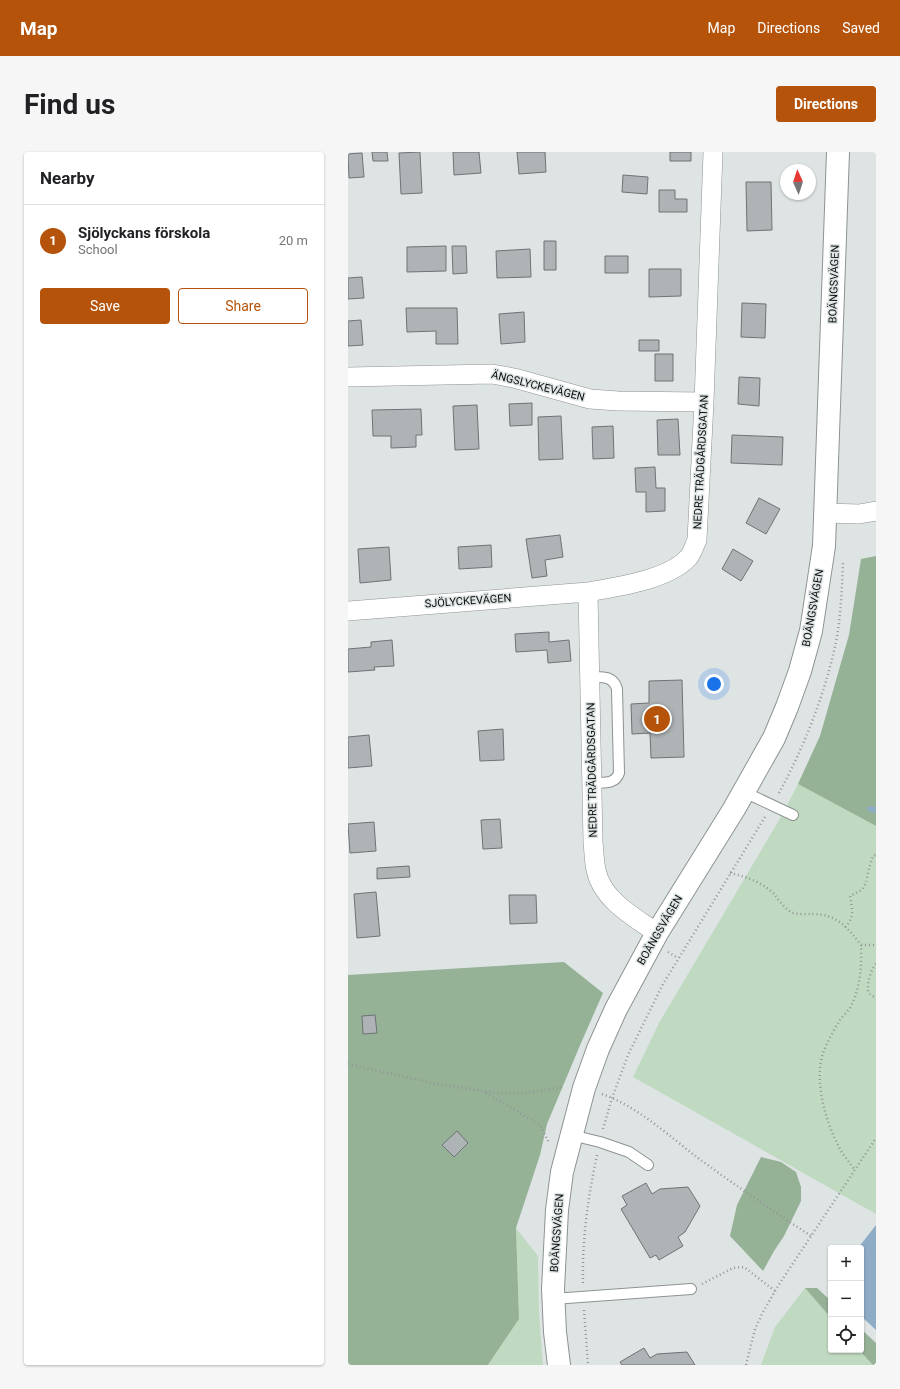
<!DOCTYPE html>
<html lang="en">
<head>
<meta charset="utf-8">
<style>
	body { margin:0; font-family:Roboto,sans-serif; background:#f6f6f6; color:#202124 }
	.controls { position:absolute; right:12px; bottom:12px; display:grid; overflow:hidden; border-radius:4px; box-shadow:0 1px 3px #0004 }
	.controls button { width:36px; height:36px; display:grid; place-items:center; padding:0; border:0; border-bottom:1px solid #e0e0e0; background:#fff; color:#202124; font:20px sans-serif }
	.compass { position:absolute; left:432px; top:12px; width:36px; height:36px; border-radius:50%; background:#fff; box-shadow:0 1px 3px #0004; rotate:357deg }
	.you { position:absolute; left:366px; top:532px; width:14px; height:14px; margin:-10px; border:3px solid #fff; border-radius:50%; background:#1a73e8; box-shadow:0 0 0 6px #1a73e833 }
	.badge { display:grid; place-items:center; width:26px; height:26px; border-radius:50%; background:#b45309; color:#fff; font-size:13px; font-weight:700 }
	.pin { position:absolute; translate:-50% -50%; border:2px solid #fff; box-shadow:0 1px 4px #0006 }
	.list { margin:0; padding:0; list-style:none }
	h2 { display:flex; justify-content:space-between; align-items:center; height:52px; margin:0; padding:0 16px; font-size:17px }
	h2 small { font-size:13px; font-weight:400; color:#757577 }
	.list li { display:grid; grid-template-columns:26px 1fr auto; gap:12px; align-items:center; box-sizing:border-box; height:72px; padding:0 16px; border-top:1px solid #e0e0e0 }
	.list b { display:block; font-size:15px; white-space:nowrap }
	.list p { margin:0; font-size:13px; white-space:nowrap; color:#757577 }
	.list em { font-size:13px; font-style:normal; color:#757577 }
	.actions { display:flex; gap:8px; padding:12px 16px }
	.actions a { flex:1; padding:9px 0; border:1px solid #b45309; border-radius:4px; text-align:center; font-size:14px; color:#b45309 }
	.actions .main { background:#b45309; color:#fff }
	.icon { flex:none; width:22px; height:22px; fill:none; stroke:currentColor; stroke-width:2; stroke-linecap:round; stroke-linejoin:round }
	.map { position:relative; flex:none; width:528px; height:1213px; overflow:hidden; border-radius:4px }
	header { display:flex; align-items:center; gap:24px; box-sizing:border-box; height:56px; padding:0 20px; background:#b45309; color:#fff }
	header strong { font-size:19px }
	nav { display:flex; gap:22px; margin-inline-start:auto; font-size:14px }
	.intro { display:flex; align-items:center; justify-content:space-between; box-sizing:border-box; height:96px; padding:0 24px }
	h1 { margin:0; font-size:28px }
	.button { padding:10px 18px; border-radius:4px; background:#b45309; color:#fff; font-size:14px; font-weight:700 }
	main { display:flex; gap:24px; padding:0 24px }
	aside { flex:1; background:#fff; border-radius:4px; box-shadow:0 1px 3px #0004 }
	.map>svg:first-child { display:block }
</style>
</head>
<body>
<header>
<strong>Map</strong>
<nav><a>Map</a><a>Directions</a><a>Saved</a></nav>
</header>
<div class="intro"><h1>Find us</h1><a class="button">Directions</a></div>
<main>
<aside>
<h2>Nearby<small></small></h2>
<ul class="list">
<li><span class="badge">1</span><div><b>Sjölyckans förskola</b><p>School</p></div><em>20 m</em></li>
</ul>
<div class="actions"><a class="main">Save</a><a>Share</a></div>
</aside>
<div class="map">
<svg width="528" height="1213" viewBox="0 0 528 1213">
	<rect width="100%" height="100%" fill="#dee4e4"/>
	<path fill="#c0dac1" d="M 450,632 L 528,674 L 528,1062 L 285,925 L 311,871 L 434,663 Z
		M 168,1076 L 190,1104 L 191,1161 L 195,1213 L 140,1213 L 171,1167 Z
		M 457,1136 L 483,1166 L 483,1198 L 511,1198 L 525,1213 L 413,1213 L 427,1175 Z"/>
	<path fill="#95b196" d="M 528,404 L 528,674 L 450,632 L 472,584 L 501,483 L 513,407 Z
		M 216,810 L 255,841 L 233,891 L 199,972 L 192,1003 L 168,1076 L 171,1167 L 140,1213 L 0,1213 L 0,823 Z
		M 413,1005 L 433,1010 L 448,1020 L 453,1035 L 453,1049 L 436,1084 L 426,1099 L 415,1119 L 382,1084 L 389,1053 Z
		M 457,1136 L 469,1136 L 483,1149 L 483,1166 Z
		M 513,1177 L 528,1191 L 528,1213 L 525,1213 L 511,1198 L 513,1198 Z"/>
	<path fill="#8eacc5" d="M 528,1073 L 528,1178 L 513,1164 L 513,1096 L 510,1096 Z"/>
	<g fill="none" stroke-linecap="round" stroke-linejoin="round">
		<path stroke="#8eacc5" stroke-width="5.5" d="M 522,657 L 528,658"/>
	</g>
	<path fill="#aeb3b5" stroke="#6e7375" d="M 24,0 L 39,0 L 40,9 L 25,9 Z
		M 72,0 L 74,41 L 53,42 L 51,1 Z
		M 105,0 L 131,0 L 133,21 L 106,23 Z
		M 169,0 L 197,0 L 198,20 L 171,22 Z
		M 322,0 L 343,0 L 343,9 L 322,9 Z
		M 14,1 L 16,25 L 1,26 L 0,2 Z
		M 275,23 L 300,25 L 299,42 L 274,40 Z
		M 398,30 L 423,30 L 424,78 L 399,79 Z
		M 311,38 L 327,38 L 327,47 L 339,47 L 339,60 L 311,60 Z
		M 196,89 L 208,89 L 208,118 L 196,118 Z
		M 98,94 L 98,119 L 59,120 L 59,95 Z
		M 104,94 L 118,94 L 119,121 L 105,122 Z
		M 182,97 L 183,125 L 149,126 L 148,99 Z
		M 257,104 L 280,104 L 280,121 L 257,121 Z
		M 301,117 L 333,117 L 333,144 L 301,145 Z
		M 14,125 L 16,146 L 0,147 L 0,126 Z
		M 394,151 L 418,152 L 417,186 L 393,185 Z
		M 58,156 L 109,156 L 110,192 L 88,192 L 88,179 L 59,180 Z
		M 176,160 L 177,190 L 153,192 L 151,162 Z
		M 13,168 L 15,193 L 0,194 L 0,169 Z
		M 291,188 L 311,188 L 311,199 L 291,199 Z
		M 307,202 L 325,202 L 325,229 L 307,229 Z
		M 391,225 L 412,226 L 411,254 L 390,252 Z
		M 184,251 L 184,273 L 162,274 L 161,252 Z
		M 129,253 L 131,297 L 107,298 L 105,254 Z
		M 73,257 L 74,283 L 68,283 L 68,295 L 43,296 L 43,284 L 25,284 L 24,258 Z
		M 213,264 L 215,307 L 191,308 L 190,265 Z
		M 330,267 L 332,303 L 310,303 L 309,268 Z
		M 265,274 L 266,306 L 245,307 L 244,275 Z
		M 384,283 L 435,285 L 434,313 L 383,311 Z
		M 307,315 L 308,336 L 317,336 L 317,359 L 298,360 L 298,340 L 288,340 L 287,316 Z
		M 411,346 L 432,357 L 418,382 L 398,371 Z
		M 212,383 L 215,405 L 197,408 L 199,424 L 184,426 L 178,387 Z
		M 143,393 L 144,415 L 111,417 L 110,395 Z
		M 41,395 L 43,428 L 12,431 L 10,397 Z
		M 385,397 L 405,409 L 393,429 L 374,417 Z
		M 201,480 L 201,490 L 221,488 L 223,509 L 200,511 L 199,498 L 168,500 L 167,482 Z
		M 44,488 L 46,514 L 26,515 L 27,518 L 0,520 L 0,497 L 23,495 L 23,490 Z
		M 334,528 L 336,605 L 303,606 L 302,581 L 284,582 L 283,552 L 301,551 L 301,529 Z
		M 155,577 L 156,608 L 132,609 L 130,579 Z
		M 21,583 L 24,614 L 0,616 L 0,585 Z
		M 152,667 L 154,696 L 135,697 L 133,668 Z
		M 26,670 L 28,699 L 2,701 L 0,672 Z
		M 61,714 L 62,725 L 29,727 L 29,716 Z
		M 28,740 L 32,784 L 9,786 L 6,742 Z
		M 161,743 L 188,743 L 189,771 L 162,772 Z
		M 27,863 L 29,881 L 15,882 L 14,864 Z
		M 109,979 L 120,991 L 106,1005 L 94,993 Z
		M 298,1031 L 304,1042 L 312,1037 L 340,1035 L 352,1054 L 337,1080 L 330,1085 L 335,1094 L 311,1108 L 308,1103 L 302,1106 L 273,1057 L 279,1053 L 274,1044 Z
		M 296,1196 L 302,1206 L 309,1202 L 339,1200 L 347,1213 L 274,1213 L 272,1210 Z"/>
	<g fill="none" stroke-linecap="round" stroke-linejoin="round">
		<g stroke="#8d9392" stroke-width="12">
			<path id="service" d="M 242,525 C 253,525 265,523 269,537 L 271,621 C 267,633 255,630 244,631
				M 396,640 L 445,663
				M 223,983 L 252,990 L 281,1000 L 300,1013
				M 205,1147 L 343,1137"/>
		</g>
		<g stroke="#8d9392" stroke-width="20">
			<path id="minor" d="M 0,225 L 144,222 L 166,226 L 242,247 L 270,249 L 356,250
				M 478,361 L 511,362 L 528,359
				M 0,459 L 240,440
				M 309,781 C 286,765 254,748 248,718 C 246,709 246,699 245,690 L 240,440 C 269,435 318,428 339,407 C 344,403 346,394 349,388 L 356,250 L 365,0"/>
		</g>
		<g stroke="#8d9392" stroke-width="24">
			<path id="tertiary" d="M 211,1213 L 207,1180 L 205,1137 L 209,1058 L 214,1020 L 236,936 L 250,897 L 268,857 L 309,781 L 386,657 L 426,586 L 439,555 L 452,519 L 463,479 L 476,394 L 490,0"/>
		</g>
		<path stroke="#929797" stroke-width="2.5" stroke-dasharray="1 3" stroke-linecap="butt" d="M 431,641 C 457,593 478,540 489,485 C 493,460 494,435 495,410
			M 382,721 C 399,725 414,730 426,742 C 431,748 436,756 443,760 C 449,763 458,762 464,762 C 489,762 499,775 513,793 C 514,814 512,838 502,856 C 499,860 495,864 492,868 C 486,878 479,890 475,901 C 466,928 477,968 490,993 C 494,1002 501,1010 507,1018
			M 497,775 C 507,765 504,756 502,744 L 514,738 L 518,731 L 521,716 L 525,704 L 528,703
			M 513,793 L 528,793
			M 320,800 L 330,806
			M 528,812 C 523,816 519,832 520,838 C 520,841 522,842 524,844 L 528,845
			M 0,912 L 84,931 L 148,941 L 179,941 L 216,935
			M 138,941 L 192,973 L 201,991
			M 254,942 C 289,954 321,984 350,1006 C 387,1033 425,1059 463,1084
			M 255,977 L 264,946 L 280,903 L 315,832 L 417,665
			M 235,1131 C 234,1087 240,1045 249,1003
			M 354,1132 L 385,1116 L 396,1115 L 427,1139
			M 236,1158 L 240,1213
			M 398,1213 L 407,1177 L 415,1160 L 430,1134 L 528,986"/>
		<use href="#service" stroke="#fff" stroke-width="10"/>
		<use href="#minor" stroke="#fff" stroke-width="19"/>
		<use href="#tertiary" stroke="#fff" stroke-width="22"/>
	</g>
	<g text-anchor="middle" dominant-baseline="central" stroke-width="3" stroke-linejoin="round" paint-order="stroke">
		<g font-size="11" fill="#0d0f0f" stroke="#dee4e4">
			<text transform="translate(486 132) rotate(-88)">BOÄNGSVÄGEN</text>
			<text transform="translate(190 234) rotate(14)">ÄNGSLYCKEVÄGEN</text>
			<text transform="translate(353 310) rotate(-87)">NEDRE TRÄDGÅRDSGATAN</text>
			<text transform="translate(120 449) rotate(-4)">SJÖLYCKEVÄGEN</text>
			<text transform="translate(465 456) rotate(-80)">BOÄNGSVÄGEN</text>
			<text transform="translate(244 618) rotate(-91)">NEDRE TRÄDGÅRDSGATAN</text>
			<text transform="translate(312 778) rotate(-60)">BOÄNGSVÄGEN</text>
			<text transform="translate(209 1081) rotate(-86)">BOÄNGSVÄGEN</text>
		</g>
	</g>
</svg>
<div class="controls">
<button>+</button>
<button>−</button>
<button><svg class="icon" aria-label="locate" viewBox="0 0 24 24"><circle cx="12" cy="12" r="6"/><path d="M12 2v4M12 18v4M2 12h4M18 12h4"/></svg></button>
</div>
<svg class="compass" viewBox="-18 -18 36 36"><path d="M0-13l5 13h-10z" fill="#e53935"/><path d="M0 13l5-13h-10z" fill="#757577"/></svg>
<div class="you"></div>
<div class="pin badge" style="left:309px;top:567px">1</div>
</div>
</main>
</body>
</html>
